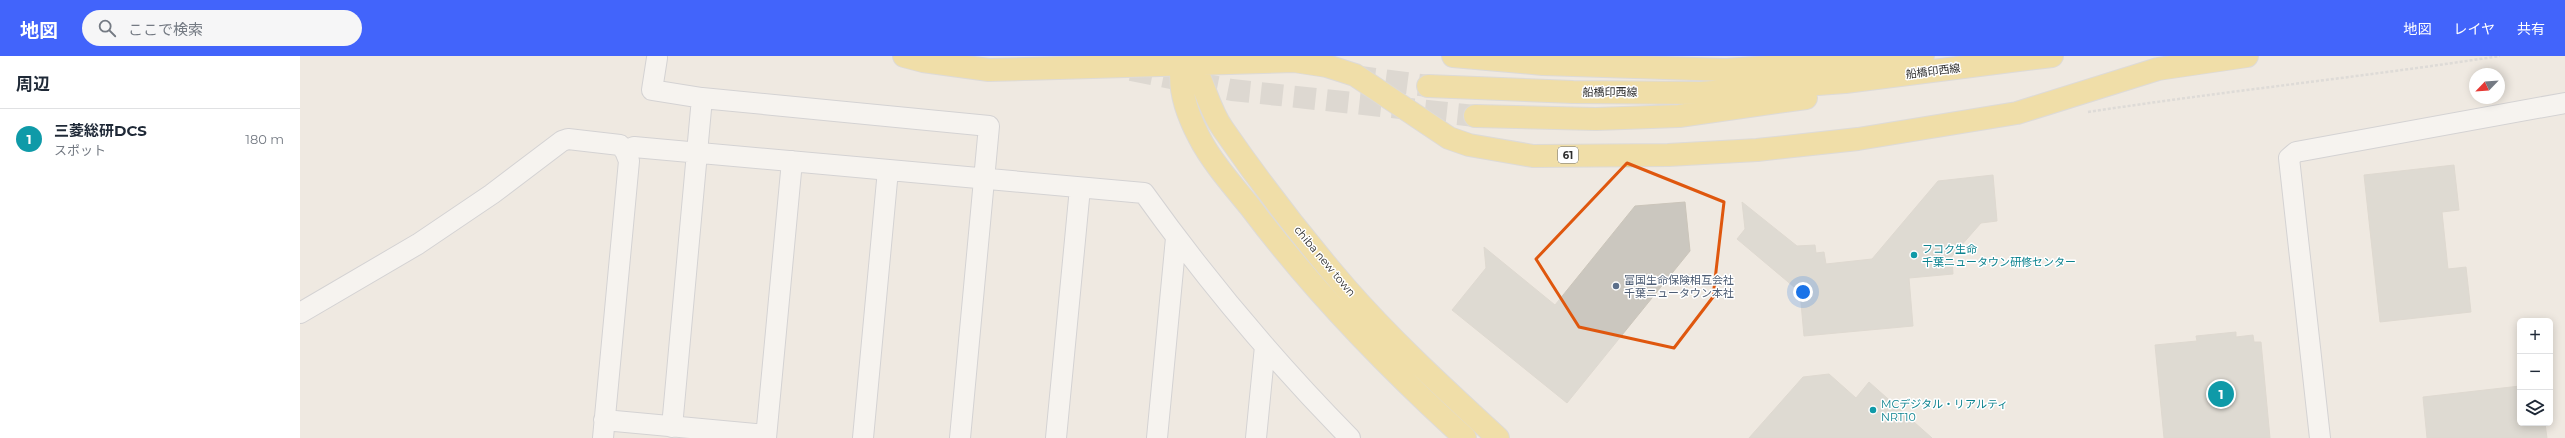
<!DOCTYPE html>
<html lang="ja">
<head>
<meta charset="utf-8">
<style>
	body { margin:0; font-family:Montserrat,"Noto Sans JP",sans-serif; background:#f6f6f7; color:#1f2937 }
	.controls { position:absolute; right:12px; bottom:12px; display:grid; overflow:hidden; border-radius:6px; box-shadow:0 2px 10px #0003 }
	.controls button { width:36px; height:36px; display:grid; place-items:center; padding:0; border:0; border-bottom:1px solid #e0e1e3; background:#fff; color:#1f2937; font:20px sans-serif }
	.compass { position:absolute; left:2169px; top:12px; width:36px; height:36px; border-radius:50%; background:#fff; box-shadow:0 2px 10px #0003; rotate:245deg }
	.you { position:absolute; left:1503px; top:236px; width:14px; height:14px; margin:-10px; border:3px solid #fff; border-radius:50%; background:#1a73e8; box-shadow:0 0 0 6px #1a73e833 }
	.badge { display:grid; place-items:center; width:26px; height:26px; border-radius:50%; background:#4264fb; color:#fff; font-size:13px; font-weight:700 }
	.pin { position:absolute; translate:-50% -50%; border:2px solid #fff; box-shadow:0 1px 4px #0006 }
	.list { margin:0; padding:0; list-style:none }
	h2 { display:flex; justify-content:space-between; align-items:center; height:52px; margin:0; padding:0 16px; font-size:17px }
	h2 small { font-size:13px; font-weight:400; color:#747a83 }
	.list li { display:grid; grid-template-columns:26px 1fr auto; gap:12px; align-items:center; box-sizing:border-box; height:60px; padding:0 16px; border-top:1px solid #e0e1e3 }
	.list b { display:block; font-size:15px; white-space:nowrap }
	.list p { margin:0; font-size:13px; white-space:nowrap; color:#747a83 }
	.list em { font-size:13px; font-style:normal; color:#747a83 }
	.icon { flex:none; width:22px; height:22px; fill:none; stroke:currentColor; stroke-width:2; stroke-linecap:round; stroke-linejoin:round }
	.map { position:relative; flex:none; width:2265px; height:382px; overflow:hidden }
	header { display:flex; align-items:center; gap:24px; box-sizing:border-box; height:56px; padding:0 20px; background:#4264fb; color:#fff }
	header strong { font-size:19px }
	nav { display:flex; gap:22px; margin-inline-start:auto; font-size:14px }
	.search { width:280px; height:36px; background:#f6f6f7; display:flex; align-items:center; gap:10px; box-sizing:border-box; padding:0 14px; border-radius:22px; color:#747a83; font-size:15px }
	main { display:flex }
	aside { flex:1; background:#fff }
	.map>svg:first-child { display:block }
</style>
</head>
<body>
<header>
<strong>地図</strong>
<div class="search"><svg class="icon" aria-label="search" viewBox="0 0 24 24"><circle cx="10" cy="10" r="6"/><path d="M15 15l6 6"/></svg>ここで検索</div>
<nav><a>地図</a><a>レイヤ</a><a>共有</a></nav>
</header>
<main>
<aside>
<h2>周辺<small></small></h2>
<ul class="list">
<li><span class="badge" style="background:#0f9aa8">1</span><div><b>三菱総研DCS</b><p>スポット</p></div><em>180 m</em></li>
</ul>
</aside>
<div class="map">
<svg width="2265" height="382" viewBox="0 0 2265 382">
	<rect width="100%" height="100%" fill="#efe9e1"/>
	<path fill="#cbc7bf" stroke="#cbc5ba" d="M 2154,109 L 2159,154 L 2142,156 L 2148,213 L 2166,211 L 2171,256 L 2080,266 L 2064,119 Z
		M 1693,119 L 1697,165 L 1681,167 L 1652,200 L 1653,218 L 1609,222 L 1613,270 L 1504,280 L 1500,236 L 1437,183 L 1445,173 L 1442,146 L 1497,190 L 1515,189 L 1516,197 L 1524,196 L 1526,208 L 1572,203 L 1638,125 Z
		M 1385,146 L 1390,195 L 1267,347 L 1152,254 L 1186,212 L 1184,191 L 1255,249 L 1335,150 Z
		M 1936,276 L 1936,281 L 1953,279 L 1954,286 L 1961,286 L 1970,382 L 1864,382 L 1855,289 L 1897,285 L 1896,280 Z
		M 1529,318 L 1556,342 L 1569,326 L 1632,382 L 1449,382 L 1503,321 Z
		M 2220,330 L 2220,367 L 2245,367 L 2247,382 L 2127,382 L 2123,341 Z"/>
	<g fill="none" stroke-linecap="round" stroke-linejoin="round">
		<path stroke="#c8c4bd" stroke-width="22" stroke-dasharray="22 11" stroke-linecap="butt" d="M 759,0 L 792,6
			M 831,14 L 932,34 L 1175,60
			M 1053,20 L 1128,30"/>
		<g stroke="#b4b7c1" stroke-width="22">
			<path id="minor" d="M 357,2 L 352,34 L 402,42
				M 325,95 L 334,91 L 844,137 C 907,225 974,305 1050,382
				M 0,257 L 118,188 L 192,138 L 262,85 L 268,83 L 320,89 L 325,95 L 329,105 L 303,382
				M 304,364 L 466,379
				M 372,371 L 402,42 L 689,70 L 660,382
				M 466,382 L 492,105
				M 563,382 L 588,114
				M 756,382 L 780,132
				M 857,382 L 876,182
				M 956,382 L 965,290
				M 2020,382 L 1989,102 L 1996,96 L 2265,47"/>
		</g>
		<g stroke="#c9c9c9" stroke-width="24">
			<path id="major" d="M 604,0 L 623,5 L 689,14 L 994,5 L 1027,10 L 1055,19 L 1149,82 L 1169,89 L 1233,100 L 1368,99 L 1457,94 L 1558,83 L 1717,57 L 1858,13 L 1947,0
				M 885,0 C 875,25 887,58 899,81 C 911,105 934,131 951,152 C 1014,236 1087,311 1165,382
				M 888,0 C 904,22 907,51 923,73 C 961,128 1002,181 1045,231 C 1092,285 1146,334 1198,382
				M 1153,0 L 1243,8 L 1426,14 L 1623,0
				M 1128,30 L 1273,36 L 1400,37 L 1545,26 L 1752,0
				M 1175,60 L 1296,63 L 1379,60 L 1506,42"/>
		</g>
		<path stroke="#c9c9c9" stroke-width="2.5" stroke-dasharray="3 2" stroke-linecap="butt" d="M 1788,56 C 1925,35 2063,21 2200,0"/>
		<use href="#minor" stroke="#fff" stroke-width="20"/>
		<use href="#major" stroke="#f2d163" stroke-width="22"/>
	</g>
	<path d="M0 0H2265V382H0ZM 1327,107 L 1424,146 L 1413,241 L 1374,292 L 1279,271 L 1236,203 Z" fill="#efe9e1" fill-opacity=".55" fill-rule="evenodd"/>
	<path fill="none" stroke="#df570e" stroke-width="3" stroke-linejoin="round" d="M 1327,107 L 1424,146 L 1413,241 L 1374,292 L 1279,271 L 1236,203 Z"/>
	<g fill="#0f9aa8" stroke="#fff" stroke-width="1.5">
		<circle cx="1614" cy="199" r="4"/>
		<circle cx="1573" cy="354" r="4"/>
	</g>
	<circle fill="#5c6f8a" stroke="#fff" stroke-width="1.5" cx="1316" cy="230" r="4"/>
	<g text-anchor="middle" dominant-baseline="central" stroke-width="3" stroke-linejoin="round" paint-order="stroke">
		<rect fill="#fff" stroke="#6d6d6d" stroke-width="1" x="1258" y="91" width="20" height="16" rx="3"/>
		<g font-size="10" font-weight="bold" fill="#2e2e2e">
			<text x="1268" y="99">61</text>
		</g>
		<g font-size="11" fill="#2e2e2e" stroke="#fff">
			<text transform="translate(1633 15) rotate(-7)">船橋印西線</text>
			<text x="1310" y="36">船橋印西線</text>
			<text transform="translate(1025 205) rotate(50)">chiba new town</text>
		</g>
		<g font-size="11" fill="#0d838f" stroke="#fff" text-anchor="start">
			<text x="1622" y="193">フコク生命<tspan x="1622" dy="13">千葉ニュータウン研修センター</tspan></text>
			<text x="1581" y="348">MCデジタル・リアルティ<tspan x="1581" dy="13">NRT10</tspan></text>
		</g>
		<g font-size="11" fill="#4e5e75" stroke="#fff" text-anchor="start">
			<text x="1324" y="224">富国生命保険相互会社<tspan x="1324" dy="13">千葉ニュータウン本社</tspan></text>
		</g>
	</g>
</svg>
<div class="controls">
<button>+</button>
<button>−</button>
<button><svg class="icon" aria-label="layers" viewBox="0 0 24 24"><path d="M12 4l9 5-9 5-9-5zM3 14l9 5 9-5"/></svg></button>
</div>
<svg class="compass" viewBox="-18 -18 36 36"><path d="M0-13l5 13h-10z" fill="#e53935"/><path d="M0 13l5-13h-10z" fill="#747a83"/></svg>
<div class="you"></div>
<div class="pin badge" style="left:1921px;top:338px;background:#0f9aa8">1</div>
</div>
</main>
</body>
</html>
